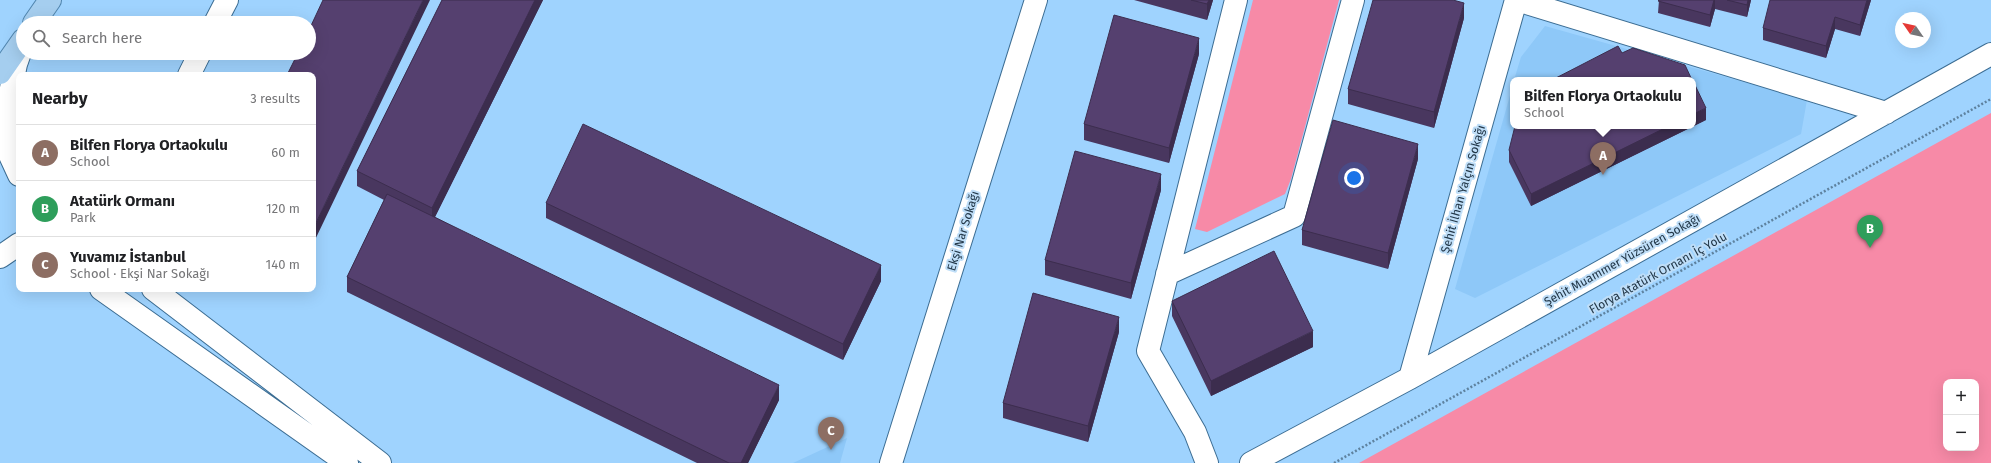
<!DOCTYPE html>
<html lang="en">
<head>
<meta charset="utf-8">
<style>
	body { margin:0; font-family:"Fira Sans",sans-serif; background:#f6f6f6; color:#202124 }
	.controls { position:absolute; right:12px; bottom:12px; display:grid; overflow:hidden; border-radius:8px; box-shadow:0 4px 16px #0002 }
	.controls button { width:36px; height:36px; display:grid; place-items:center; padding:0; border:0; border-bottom:1px solid #e0e0e0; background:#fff; color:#202124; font:20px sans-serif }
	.compass { position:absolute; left:1895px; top:12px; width:36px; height:36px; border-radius:50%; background:#fff; box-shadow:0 4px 16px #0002; rotate:304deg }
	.you { position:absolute; left:1354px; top:178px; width:14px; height:14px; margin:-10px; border:3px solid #fff; border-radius:50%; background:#1a73e8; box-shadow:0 0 0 6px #1a73e833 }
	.badge { display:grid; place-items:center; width:26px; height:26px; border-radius:50%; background:#9a5f1e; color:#fff; font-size:13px; font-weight:700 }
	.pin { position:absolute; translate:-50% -33px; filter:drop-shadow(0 1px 2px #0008) }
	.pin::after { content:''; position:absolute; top:21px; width:14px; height:12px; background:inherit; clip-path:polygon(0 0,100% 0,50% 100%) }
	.popup { position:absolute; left:1510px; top:77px; width:186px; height:52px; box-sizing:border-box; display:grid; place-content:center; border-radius:8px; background:#fff; filter:drop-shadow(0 1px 3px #0005); font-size:13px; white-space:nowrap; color:#757577 }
	.popup b { font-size:15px; color:#202124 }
	.popup::after { content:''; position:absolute; left:50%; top:100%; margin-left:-8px; border:8px solid transparent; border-top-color:#fff }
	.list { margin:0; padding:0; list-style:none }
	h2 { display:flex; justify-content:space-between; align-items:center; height:52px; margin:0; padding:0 16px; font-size:17px }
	h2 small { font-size:13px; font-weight:400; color:#757577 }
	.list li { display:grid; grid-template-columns:26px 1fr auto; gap:12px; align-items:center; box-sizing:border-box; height:56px; padding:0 16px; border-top:1px solid #e0e0e0 }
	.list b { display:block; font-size:15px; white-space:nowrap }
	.list p { margin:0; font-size:13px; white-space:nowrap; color:#757577 }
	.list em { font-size:13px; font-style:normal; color:#757577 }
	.icon { flex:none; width:22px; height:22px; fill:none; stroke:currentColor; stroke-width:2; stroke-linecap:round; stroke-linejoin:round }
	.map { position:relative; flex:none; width:1991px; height:463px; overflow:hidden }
	.search { position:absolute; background:#fff; box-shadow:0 4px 16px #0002; left:16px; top:16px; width:300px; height:44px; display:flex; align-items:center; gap:10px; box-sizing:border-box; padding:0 14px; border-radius:22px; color:#757577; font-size:15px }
	.panel { position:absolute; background:#fff; box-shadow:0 4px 16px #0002; left:16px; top:72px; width:300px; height:220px; border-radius:8px }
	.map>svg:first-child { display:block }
</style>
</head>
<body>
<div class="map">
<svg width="1991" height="463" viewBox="0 0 1991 463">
	<rect width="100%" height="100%" fill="#9fd3fe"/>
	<path fill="#8ec8f8" d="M 1545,26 L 1807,100 L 1801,134 L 1475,298 L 1455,289 L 1513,85 L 1513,126 L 1693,126 L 1693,80 L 1514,80 L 1521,57 Z
		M 847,438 L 840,463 L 793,463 Z"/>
	<path fill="#f78aa7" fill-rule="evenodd" d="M 1253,0 L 1339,0 L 1291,179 L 1285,194 L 1207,232 L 1195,229 Z
		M 1991,113 L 1991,463 L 1359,463 ZM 1946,382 L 1976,382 L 1976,448 L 1946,448 Z"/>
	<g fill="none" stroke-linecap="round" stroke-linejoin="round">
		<g stroke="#3c6d93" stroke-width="24">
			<path id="minor" d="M 1517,0 L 1886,113
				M 215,23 L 227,0
				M 189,75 L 200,53
				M 19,175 L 7,149 L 7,108 L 16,64 L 23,44
				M 0,257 L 19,244
				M 1167,274 L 1294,216 L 1353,0
				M 101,289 L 347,463
				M 153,289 L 380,463
				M 1410,378 L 1516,0
				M 891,463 L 1036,0
				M 1207,463 L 1195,432 L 1148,351 L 1236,0
				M 1251,463 L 1410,378 L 1991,54"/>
		</g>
		<g stroke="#5085ae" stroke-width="24">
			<path id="major" d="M 34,23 L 50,0
				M 0,73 L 23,40"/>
		</g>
		<path stroke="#5e829f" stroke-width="2.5" stroke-dasharray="2 2" stroke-linecap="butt" d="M 1334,463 L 1991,99"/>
		<use href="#minor" stroke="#fff" stroke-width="22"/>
		<use href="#major" stroke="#a5ceef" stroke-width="22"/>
	</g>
	<path fill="#49375f" d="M 442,0 L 543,0 L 435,217 L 779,400 L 748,463 L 697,463 L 347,292 L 347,277 L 384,200 L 357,186 L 357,171 Z
		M 1134,0 L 1213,0 L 1207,20 Z
		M 1659,0 L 1751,0 L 1747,17 L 1715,9 L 1710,27 L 1658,13 Z
		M 1871,0 L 1860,36 L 1835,29 L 1826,58 L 1763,40 L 1763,28 Z
		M 1464,18 L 1434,128 L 1348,104 L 1348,89 Z
		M 1199,54 L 1169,163 L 1084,140 L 1084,124 Z
		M 1706,120 L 1531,206 L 1509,162 L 1509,150 Z
		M 1418,159 L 1388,269 L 1302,245 L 1302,230 Z
		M 1161,190 L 1131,299 L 1045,275 L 1045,260 Z
		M 546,203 L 881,281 L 843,360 L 546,218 Z
		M 1172,301 L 1313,347 L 1211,396 L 1172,316 Z
		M 1119,332 L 1088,442 L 1003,418 L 1003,403 Z"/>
	<path fill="#3c2d4e" d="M 423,0 L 430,0 L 313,244 L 313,229 Z
		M 535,0 L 543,0 L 432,223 L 432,208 Z
		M 1209,0 L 1213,0 L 1207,20 L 1207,4 Z
		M 1714,0 L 1715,0 L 1715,9 L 1710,27 L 1710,15 Z
		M 1748,0 L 1751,0 L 1747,17 L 1747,5 Z
		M 1867,0 L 1871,0 L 1860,36 L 1860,25 Z
		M 1464,3 L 1464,18 L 1434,128 L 1434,112 Z
		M 1835,17 L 1835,29 L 1826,58 L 1826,46 Z
		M 1199,38 L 1199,54 L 1169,163 L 1169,148 Z
		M 1706,108 L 1706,120 L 1531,206 L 1531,194 L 1669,126 L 1693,126 L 1693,114 Z
		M 1418,144 L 1418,159 L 1388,269 L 1388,253 Z
		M 1161,174 L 1161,190 L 1131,299 L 1131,283 Z
		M 881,265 L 881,281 L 843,360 L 843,344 Z
		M 1119,317 L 1119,332 L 1088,442 L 1088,426 Z
		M 1313,331 L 1313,347 L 1211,396 L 1211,381 Z
		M 779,385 L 779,400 L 748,463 L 741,463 Z"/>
	<path fill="#55406f" stroke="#3c2d4e" d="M 323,0 L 423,0 L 313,229 L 313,75 L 287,75 L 298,53 L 309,53 L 309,30 Z
		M 442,0 L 535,0 L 432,208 L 357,171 Z
		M 1191,0 L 1209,0 L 1207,4 Z
		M 1373,0 L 1453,0 L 1464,3 L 1434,112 L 1348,89 Z
		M 1659,0 L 1714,0 L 1710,15 L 1658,1 Z
		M 1727,0 L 1748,0 L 1747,5 Z
		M 1770,0 L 1867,0 L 1860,25 L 1835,17 L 1826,46 L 1763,28 Z
		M 1114,15 L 1199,38 L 1169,148 L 1084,124 Z
		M 1618,46 L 1622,53 L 1633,48 L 1685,65 L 1692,80 L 1552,80 Z
		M 1693,81 L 1706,108 L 1693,114 Z
		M 1333,120 L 1418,144 L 1388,253 L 1302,230 Z
		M 583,124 L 881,265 L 843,344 L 546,203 Z
		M 1515,126 L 1669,126 L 1531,194 L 1509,150 Z
		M 1075,151 L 1161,174 L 1131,283 L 1045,260 Z
		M 387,194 L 779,385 L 741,463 L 729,463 L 347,277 Z
		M 1274,251 L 1313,331 L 1211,381 L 1172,301 Z
		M 1033,293 L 1119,317 L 1088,426 L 1003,403 Z"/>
	<g text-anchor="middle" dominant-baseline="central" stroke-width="4" stroke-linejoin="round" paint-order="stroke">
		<g font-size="12" fill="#233849" stroke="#bfdef8">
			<text transform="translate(1463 189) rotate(-74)">Şehit İlhan Yalçın Sokağı</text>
			<text transform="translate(963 231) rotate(-73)">Ekşi Nar Sokağı</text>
			<text transform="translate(1622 260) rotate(-29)">Şehit Muammer Yüzsüren Sokağı</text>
			<text transform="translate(1658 273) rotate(-29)">Florya Atatürk Ornanı İç Yolu</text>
		</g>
	</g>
</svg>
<div class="controls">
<button>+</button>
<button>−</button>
</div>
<svg class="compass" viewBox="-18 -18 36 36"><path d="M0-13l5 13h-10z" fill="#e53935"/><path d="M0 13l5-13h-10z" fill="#757577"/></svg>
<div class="you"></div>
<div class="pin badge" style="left:1603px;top:175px;background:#8d6e63">A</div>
<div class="popup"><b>Bilfen Florya Ortaokulu</b>School</div>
<div class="pin badge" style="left:1870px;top:248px;background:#2e9e5b">B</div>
<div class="pin badge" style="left:831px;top:450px;background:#8d6e63">C</div>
<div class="search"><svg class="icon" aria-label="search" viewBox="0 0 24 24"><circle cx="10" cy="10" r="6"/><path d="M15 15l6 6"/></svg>Search here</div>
<section class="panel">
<h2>Nearby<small>3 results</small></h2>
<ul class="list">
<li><span class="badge" style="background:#8d6e63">A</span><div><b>Bilfen Florya Ortaokulu</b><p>School</p></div><em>60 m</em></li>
<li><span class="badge" style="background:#2e9e5b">B</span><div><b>Atatürk Ormanı</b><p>Park</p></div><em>120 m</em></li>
<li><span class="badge" style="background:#8d6e63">C</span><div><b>Yuvamız İstanbul</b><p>School · Ekşi Nar Sokağı</p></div><em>140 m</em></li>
</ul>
</section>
</div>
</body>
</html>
